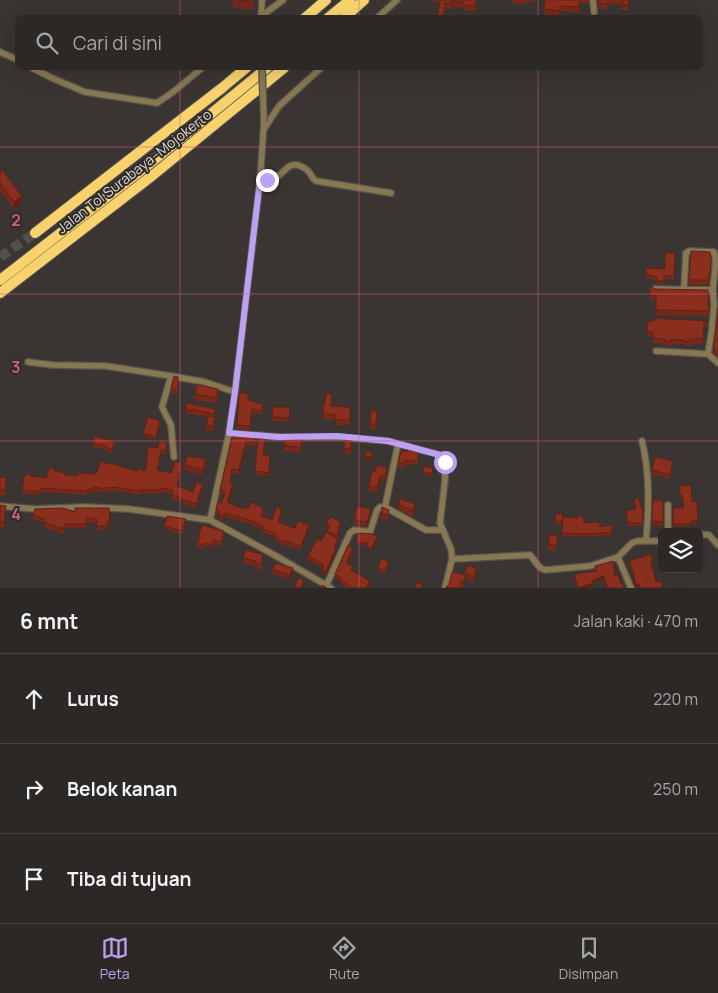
<!DOCTYPE html>
<html lang="id">
<head>
<meta charset="utf-8">
<style>
	body { margin:0; font-family:Manrope,sans-serif; background:#34302e; color:#f1f3f6 }
	.controls { position:absolute; right:15px; bottom:15px; display:grid; overflow:hidden; border-radius:8px; box-shadow:0 5px 20px #0002 }
	.controls button { width:45px; height:45px; display:grid; place-items:center; padding:0; border:0; border-bottom:1px solid #484443; background:#2c2826; color:#f1f3f6; font:25px sans-serif }
	.stop { position:absolute; width:15px; height:15px; margin:-11px; border:4px solid #bca0f2; border-radius:50%; background:#fff }
	.stop.end { background:#bca0f2; border-color:#fff; box-shadow:0 1px 5px #0008 }
	.list { margin:0; padding:0; list-style:none }
	h2 { display:flex; justify-content:space-between; align-items:center; height:65px; margin:0; padding:0 20px; font-size:21px }
	h2 small { font-size:16px; font-weight:400; color:#a6a6a7 }
	.list li { display:grid; grid-template-columns:32px 1fr auto; gap:15px; align-items:center; box-sizing:border-box; height:90px; padding:0 20px; border-top:1px solid #484443 }
	.list b { display:block; font-size:19px; white-space:nowrap }
	.list em { font-size:16px; font-style:normal; color:#a6a6a7 }
	.icon { flex:none; width:28px; height:28px; fill:none; stroke:currentColor; stroke-width:2; stroke-linecap:round; stroke-linejoin:round }
	.map { position:relative; flex:none; width:718px; height:588px; overflow:hidden }
	.search { position:absolute; background:#2c2826; box-shadow:0 5px 20px #0002; left:15px; right:15px; top:15px; height:55px; display:flex; align-items:center; gap:12px; box-sizing:border-box; padding:0 18px; border-radius:8px; color:#a6a6a7; font-size:19px }
	.sheet { height:335px; background:#2c2826 }
	nav { display:flex; justify-content:space-around; align-items:center; box-sizing:border-box; height:70px; border-top:1px solid #484443; background:#2c2826; font-size:14px; color:#a6a6a7 }
	nav a { display:grid; justify-items:center; gap:2px }
	nav .on { color:#bca0f2 }
	.map>svg:first-child { display:block }
</style>
</head>
<body>
<div class="map">
<svg width="718" height="588" viewBox="0 0 718 588">
	<rect width="100%" height="100%" fill="#3a3532"/>
	<g fill="none" stroke-linecap="round" stroke-linejoin="round">
		<path stroke="#534e4b" stroke-width="10" stroke-dasharray="10 5" stroke-linecap="butt" d="M 0,257 L 35,233"/>
		<g stroke="#585350" stroke-width="8">
			<path id="street" d="M 593,0 L 594,12
				M 259,18 L 283,0
				M 261,18 L 262,0
				M 377,18 L 397,0
				M 0,52 L 18,60
				M 32,68 L 52,78 L 85,92 L 157,103 L 173,92 L 202,68
				M 264,129 L 279,106 L 321,68
				M 260,181 C 264,180 269,181 272,180 C 285,176 287,156 306,169 C 311,172 311,178 316,181 L 391,193
				M 655,289 L 713,290
				M 656,351 L 708,354 C 711,338 713,322 714,306 C 714,301 713,296 713,290 C 713,279 718,262 714,252 L 689,251 L 686,253 L 684,289
				M 708,354 L 718,363
				M 28,362 L 53,365 L 106,366 L 171,376 L 205,382 L 235,392
				M 171,376 L 162,407 L 171,425 L 174,457
				M 229,433 L 279,437 L 337,437 L 388,441 L 440,455 L 444,458 L 445,462 L 445,480 L 440,523 L 451,549 L 452,559 L 445,588
				M 642,441 C 650,474 649,507 646,541
				M 0,506 L 35,509 L 84,507 L 129,509 L 210,520 L 278,557 L 331,588
				M 385,507 L 398,444
				M 210,520 L 229,433 L 235,392 L 260,181 L 264,122
				M 668,532 L 668,505
				M 699,534 L 709,535 L 718,545
				M 618,557 L 631,588
				M 452,559 L 530,555 C 535,560 538,569 545,570 L 590,566 L 618,557 L 632,543 L 638,541 L 662,541
				M 326,586 L 350,533 L 354,530 L 370,532 L 377,510 L 380,507 L 385,507 L 426,530 L 443,530"/>
		</g>
		<g stroke="#585350" stroke-width="12">
			<path id="highway" d="M 305,18 L 326,0
				M 328,18 L 350,0
				M 344,18 L 364,0
				M 35,233 L 222,88 L 246,68
				M 0,280 L 147,166 L 267,68
				M 0,293 L 153,175 L 284,68"/>
		</g>
		<use href="#street" stroke="#877852" stroke-width="5.5"/>
		<use href="#highway" stroke="#f8d36d" stroke-width="10"/>
		<g stroke="#585350" stroke-width="8" stroke-linecap="butt">
			<path id="street-bridge" d="M 262,68 L 264,122"/>
		</g>
		<use href="#street-bridge" stroke="#877852" stroke-width="5.5"/>
	</g>
	<path fill="#772819" d="M 233,0 L 254,0 L 253,10 L 233,7 Z
		M 432,0 L 477,0 L 475,12 L 464,10 L 464,8 L 451,6 L 451,9 L 445,8 L 444,18 L 437,18 L 439,2 L 432,1 Z
		M 513,0 L 534,0 L 533,3 L 524,2 L 524,5 L 518,4 L 518,3 L 513,2 Z
		M 545,0 L 589,0 L 589,4 L 580,3 L 579,13 L 560,11 L 559,16 L 544,14 Z
		M 598,0 L 629,0 L 628,11 L 622,10 L 622,5 L 608,4 L 608,9 L 601,8 L 601,7 L 598,7 Z
		M 0,172 L 22,203 L 14,209 L 0,191 Z
		M 691,251 L 711,256 L 711,265 L 709,285 L 689,285 Z
		M 675,253 L 674,280 L 664,279 L 664,284 L 657,284 L 657,280 L 646,278 L 646,268 L 665,269 Z
		M 708,290 L 709,316 L 656,315 L 656,300 L 650,300 L 650,295 Z
		M 718,308 L 718,357 L 714,353 Z
		M 648,321 L 708,321 L 707,327 L 704,326 L 703,344 L 690,344 L 689,346 L 684,346 L 684,344 L 671,344 L 671,346 L 665,345 L 665,344 L 653,343 L 653,337 L 647,336 Z
		M 178,377 L 178,394 L 171,394 L 171,389 Z
		M 195,394 L 218,394 L 217,403 L 195,400 Z
		M 332,398 L 331,406 L 350,407 L 350,425 L 336,425 L 336,419 L 323,419 L 324,402 L 325,402 Z
		M 248,400 L 263,408 L 262,415 L 252,413 L 250,430 L 237,429 L 237,425 Z
		M 187,403 L 215,414 L 214,417 L 215,422 L 213,431 L 206,430 L 206,425 L 208,417 L 192,414 L 192,415 L 186,413 L 186,409 Z
		M 273,407 L 290,407 L 289,422 L 272,421 Z
		M 377,411 L 376,429 L 370,429 L 370,424 Z
		M 160,424 L 156,439 L 143,436 L 143,433 Z
		M 233,434 L 256,440 L 255,446 L 246,445 L 245,452 L 244,452 L 239,474 L 232,473 L 230,483 L 233,488 L 229,503 L 234,506 L 264,513 L 262,516 L 272,520 L 282,513 L 279,522 L 294,528 L 309,529 L 301,550 L 286,545 L 285,546 L 275,540 L 275,537 L 262,532 L 262,530 L 253,525 L 224,517 L 223,520 L 219,519 L 219,515 L 216,514 L 216,510 L 222,503 L 224,495 L 220,494 L 220,490 Z
		M 344,437 L 351,438 L 351,454 L 344,454 Z
		M 258,438 L 265,443 L 264,455 L 270,456 L 269,476 L 255,475 Z
		M 167,442 L 166,454 L 161,454 L 158,470 L 171,473 L 182,466 L 178,486 L 193,492 L 203,488 L 196,508 L 182,503 L 182,502 L 172,499 L 172,494 L 160,492 L 159,494 L 147,493 L 147,494 L 142,493 L 142,495 L 112,490 L 112,492 L 106,491 L 106,493 L 93,491 L 93,494 L 87,493 L 87,495 L 40,492 L 40,495 L 28,494 L 22,493 L 22,489 L 31,476 L 46,478 L 55,471 L 66,475 L 78,476 L 96,474 L 109,464 L 138,471 L 144,471 L 146,470 L 158,448 Z
		M 302,442 L 301,453 L 284,451 L 284,445 Z
		M 93,443 L 115,444 L 112,453 L 106,451 L 106,450 L 93,447 Z
		M 418,450 L 418,464 L 404,465 L 404,468 L 398,467 L 398,463 L 407,452 Z
		M 372,452 L 372,460 L 365,459 L 365,456 Z
		M 206,464 L 203,475 L 185,470 L 185,465 Z
		M 673,465 L 670,479 L 652,474 L 652,470 Z
		M 372,471 L 387,473 L 385,482 L 381,480 L 377,493 L 369,492 L 369,486 Z
		M 433,471 L 432,477 L 423,474 L 423,472 Z
		M 0,477 L 6,483 L 5,496 L 0,495 Z
		M 680,486 L 692,502 L 697,502 L 698,524 L 691,523 L 691,526 L 673,527 L 673,508 L 684,508 L 682,498 L 680,498 Z
		M 634,499 L 641,507 L 643,507 L 642,526 L 628,526 L 626,511 L 635,509 Z
		M 653,500 L 663,501 L 663,527 L 652,525 Z
		M 398,504 L 415,509 L 413,517 L 398,509 Z
		M 0,505 L 6,511 L 4,528 L 0,527 Z
		M 109,508 L 110,525 L 107,525 L 107,530 L 97,530 L 97,523 L 86,523 L 86,529 L 65,528 L 63,534 L 44,527 L 44,523 L 33,519 L 33,515 L 75,512 Z
		M 371,514 L 367,527 L 354,525 L 354,520 Z
		M 381,514 L 389,515 L 388,520 L 381,519 Z
		M 556,514 L 563,514 L 562,524 L 555,524 Z
		M 563,517 L 600,527 L 612,525 L 612,535 L 591,537 L 562,536 Z
		M 186,522 L 182,534 L 164,528 L 164,526 Z
		M 326,524 L 341,525 L 339,530 L 339,533 L 337,538 L 334,537 L 338,543 L 336,547 L 336,551 L 326,575 L 322,573 L 323,568 L 308,560 L 308,556 L 321,541 L 327,532 L 329,527 L 326,526 Z
		M 224,535 L 221,546 L 213,544 L 211,548 L 204,546 L 203,549 L 197,547 L 197,543 L 199,539 L 198,539 L 198,536 Z
		M 377,538 L 372,550 L 367,548 L 367,546 L 356,543 L 356,541 Z
		M 558,541 L 556,551 L 548,550 L 548,544 Z
		M 353,552 L 348,563 L 353,569 L 352,571 L 370,584 L 368,588 L 347,588 L 340,584 L 340,580 L 335,578 L 335,574 Z
		M 243,558 L 263,559 L 261,570 L 256,569 L 256,566 L 243,563 Z
		M 629,561 L 653,563 L 651,564 L 656,582 L 663,588 L 639,588 L 639,587 L 636,588 L 634,580 L 634,577 L 629,564 Z
		M 389,564 L 385,574 L 378,571 L 378,568 Z
		M 595,566 L 615,576 L 618,575 L 606,587 L 604,579 L 593,582 L 593,586 L 588,588 L 577,588 L 574,577 L 574,574 L 595,571 Z
		M 272,570 L 293,572 L 290,579 L 272,574 Z
		M 465,572 L 477,575 L 474,582 L 465,578 L 464,587 L 461,587 L 445,588 L 465,575 Z"/>
	<path fill="#612114" d="M 22,196 L 22,203 L 14,209 L 14,202 Z
		M 1,207 L 1,217 L 0,218 L 0,208 Z
		M 244,448 L 244,452 L 239,474 L 239,470 Z
		M 206,459 L 206,464 L 203,475 L 203,470 Z
		M 182,463 L 182,466 L 177,490 L 177,486 Z
		M 381,475 L 381,480 L 377,493 L 377,488 Z
		M 203,484 L 203,488 L 196,508 L 196,504 Z
		M 233,484 L 233,488 L 227,506 L 227,502 Z
		M 415,504 L 415,509 L 413,517 L 413,511 Z
		M 282,509 L 282,513 L 278,526 L 278,522 Z
		M 371,509 L 371,514 L 367,527 L 367,522 Z
		M 309,525 L 309,529 L 301,550 L 301,546 Z
		M 377,536 L 377,538 L 372,550 L 372,548 Z
		M 336,548 L 336,551 L 326,575 L 326,571 Z
		M 353,548 L 353,552 L 346,566 L 346,563 Z
		M 293,568 L 293,572 L 290,579 L 290,575 Z
		M 477,569 L 477,575 L 474,582 L 474,577 Z
		M 604,576 L 604,579 L 593,583 L 593,580 Z
		M 370,581 L 370,584 L 368,588 L 366,588 Z
		M 593,583 L 593,586 L 588,588 L 578,588 Z
		M 639,584 L 639,587 L 636,588 L 636,585 Z"/>
	<path fill="#8a2f1d" stroke="#612114" d="M 237,0 L 253,0 L 253,2 Z
		M 440,0 L 476,0 L 475,6 L 464,5 L 464,3 L 451,1 L 451,4 L 445,3 L 443,18 L 437,18 Z
		M 545,0 L 579,0 L 579,7 L 560,6 L 559,11 L 544,9 Z
		M 598,0 L 608,0 L 608,4 L 601,3 L 601,2 L 598,2 Z
		M 623,0 L 629,0 L 628,5 L 622,5 Z
		M 2,170 L 22,196 L 14,202 L 0,183 L 0,172 Z
		M 691,251 L 710,252 L 711,260 L 709,280 L 689,280 Z
		M 665,253 L 675,253 L 674,276 L 664,276 L 664,281 L 657,281 L 657,277 L 646,274 L 646,268 L 665,269 Z
		M 650,286 L 655,289 L 708,290 L 709,311 L 656,310 L 656,296 L 650,295 Z
		M 718,308 L 718,352 L 714,348 Z
		M 654,318 L 708,321 L 707,322 L 704,322 L 703,339 L 690,339 L 689,342 L 684,341 L 684,340 L 671,339 L 671,341 L 665,341 L 665,339 L 653,338 L 653,332 L 647,332 L 648,321 L 654,321 Z
		M 174,376 L 178,377 L 178,389 L 171,389 Z
		M 197,385 L 218,389 L 217,398 L 195,394 Z
		M 239,393 L 248,393 L 248,400 L 263,404 L 262,411 L 252,409 L 250,426 L 237,425 Z
		M 326,393 L 332,394 L 331,406 L 350,407 L 350,420 L 336,420 L 336,415 L 323,414 L 324,402 L 325,402 Z
		M 187,403 L 215,409 L 214,414 L 192,409 L 192,411 L 186,409 Z
		M 273,407 L 290,407 L 289,418 L 272,417 Z
		M 371,410 L 377,411 L 376,424 L 370,424 Z
		M 208,416 L 215,417 L 213,426 L 206,425 Z
		M 148,417 L 160,421 L 156,437 L 143,433 Z
		M 233,434 L 256,436 L 255,442 L 246,441 L 245,448 L 244,448 L 239,470 L 232,469 L 230,483 L 233,484 L 227,502 L 234,505 L 234,506 L 248,509 L 251,502 L 264,509 L 261,516 L 272,520 L 276,507 L 282,509 L 278,522 L 294,528 L 295,528 L 298,521 L 309,525 L 301,546 L 286,541 L 285,542 L 275,536 L 276,534 L 262,528 L 263,526 L 253,521 L 224,513 L 223,516 L 219,515 L 220,511 L 216,510 L 218,502 L 222,503 L 225,492 L 220,490 Z
		M 94,436 L 115,441 L 112,449 L 106,447 L 106,446 L 93,443 Z
		M 286,437 L 295,438 L 295,437 L 302,437 L 301,448 L 284,445 Z
		M 344,437 L 351,438 L 351,449 L 344,449 Z
		M 258,438 L 265,439 L 263,454 L 270,456 L 269,473 L 255,471 Z
		M 159,442 L 167,442 L 166,450 L 161,450 L 157,470 L 171,473 L 175,461 L 182,463 L 177,486 L 193,492 L 196,482 L 203,484 L 196,504 L 182,500 L 182,498 L 172,495 L 173,490 L 160,488 L 159,490 L 147,489 L 147,490 L 142,489 L 142,491 L 112,487 L 112,488 L 106,487 L 106,489 L 93,487 L 93,490 L 87,489 L 87,491 L 40,488 L 40,491 L 28,491 L 22,489 L 25,474 L 31,475 L 31,476 L 46,478 L 49,468 L 55,469 L 55,471 L 66,473 L 65,475 L 78,476 L 78,473 L 90,474 L 91,473 L 96,474 L 101,461 L 109,464 L 110,463 L 121,466 L 121,467 L 138,471 L 139,469 L 144,471 L 145,470 L 146,470 L 148,447 L 158,448 Z
		M 408,449 L 418,450 L 418,460 L 404,461 L 404,464 L 398,463 L 401,451 L 407,452 Z
		M 366,451 L 372,452 L 372,457 L 365,456 Z
		M 187,456 L 206,459 L 203,470 L 185,465 Z
		M 655,457 L 673,461 L 670,475 L 652,470 Z
		M 377,465 L 387,468 L 385,476 L 381,475 L 377,488 L 369,486 L 372,471 L 375,472 Z
		M 424,466 L 433,468 L 432,474 L 423,472 Z
		M 0,477 L 6,478 L 5,491 L 0,490 Z
		M 691,485 L 692,502 L 697,502 L 698,521 L 691,521 L 691,524 L 673,524 L 673,508 L 684,508 L 682,495 L 680,495 L 680,486 Z
		M 639,498 L 641,507 L 643,507 L 642,523 L 628,523 L 626,511 L 636,509 L 634,499 Z
		M 400,499 L 415,504 L 413,511 L 398,504 Z
		M 653,500 L 663,501 L 663,522 L 652,521 Z
		M 0,505 L 6,506 L 4,523 L 0,522 Z
		M 357,506 L 371,509 L 367,522 L 354,520 Z
		M 382,507 L 389,510 L 388,515 L 381,514 Z
		M 63,508 L 75,512 L 75,508 L 109,508 L 110,521 L 107,521 L 107,526 L 97,526 L 97,519 L 86,518 L 86,524 L 65,524 L 63,529 L 44,522 L 45,519 L 33,515 L 35,509 Z
		M 556,514 L 563,514 L 562,522 L 555,521 Z
		M 167,516 L 186,519 L 182,531 L 164,526 Z
		M 578,516 L 583,516 L 584,523 L 599,522 L 600,527 L 612,525 L 612,532 L 591,534 L 562,533 L 563,517 L 578,518 Z
		M 330,517 L 341,522 L 338,529 L 339,530 L 337,535 L 327,532 L 330,525 L 326,524 Z
		M 202,525 L 224,531 L 221,542 L 213,540 L 211,545 L 204,543 L 203,545 L 197,543 L 200,536 L 198,536 Z
		M 326,532 L 338,539 L 334,547 L 336,548 L 326,571 L 322,569 L 324,565 L 308,556 L 317,539 L 321,541 Z
		M 358,533 L 372,534 L 377,536 L 372,548 L 367,546 L 368,544 L 356,541 Z
		M 550,534 L 558,536 L 556,546 L 548,544 Z
		M 348,545 L 353,548 L 346,563 L 353,566 L 351,570 L 370,581 L 366,588 L 353,588 L 340,580 L 341,578 L 335,574 Z
		M 245,550 L 263,554 L 261,565 L 256,564 L 256,561 L 243,558 Z
		M 651,554 L 653,560 L 651,561 L 656,582 L 661,581 L 663,586 L 658,588 L 640,588 L 639,584 L 636,585 L 634,577 L 635,577 L 629,561 Z
		M 381,559 L 389,561 L 385,571 L 378,568 Z
		M 613,561 L 615,576 L 618,575 L 621,584 L 623,584 L 624,588 L 604,588 L 607,587 L 604,576 L 593,580 L 593,583 L 578,588 L 574,574 L 596,571 L 595,566 Z
		M 276,563 L 293,568 L 290,575 L 272,570 Z
		M 468,565 L 477,569 L 474,577 L 465,572 Z
		M 452,572 L 465,575 L 464,582 L 461,581 L 461,588 L 445,588 L 449,584 Z
		M 298,578 L 304,580 L 301,588 L 294,588 Z
		M 416,583 L 422,583 L 422,588 L 415,588 Z
		M 322,585 L 327,588 L 321,588 Z"/>
	<g fill="none" stroke-linecap="round" stroke-linejoin="round">
		<path stroke="#bca0f2" stroke-width="6" d="M 267,180 L 260,180 L 235,392 L 229,433 L 279,437 L 337,436 L 388,441 L 440,455 L 444,458 L 445,462"/>
	</g>
	<path fill="none" stroke="#cc5d87" stroke-width="1" stroke-opacity="0.55" d="M 180,0 L 180,18M 359,0 L 359,18M 538,0 L 538,18M 180,68 L 180,588M 359,68 L 359,588M 538,68 L 538,588M 0,147 L 718,147M 0,294 L 718,294M 0,441 L 718,441"/>
	<g text-anchor="middle" dominant-baseline="central" stroke-width="4" stroke-linejoin="round" paint-order="stroke">
		<g font-size="14" fill="#dedcd9" stroke="#302b28">
			<text transform="translate(134 171) rotate(-38)">Jalan Tol Surabaya–Mojokerto</text>
		</g>
	</g>
	<g font-size="16" text-anchor="middle" font-weight="bold" fill="#cc5d87" stroke="#302b28" stroke-width="4" stroke-linejoin="round" paint-order="stroke">
		<text x="16" y="226">2</text>
		<text x="16" y="373">3</text>
		<text x="16" y="520">4</text>
	</g>
</svg>
<div class="controls">
<button><svg class="icon" aria-label="layers" viewBox="0 0 24 24"><path d="M12 4l9 5-9 5-9-5zM3 14l9 5 9-5"/></svg></button>
</div>
<div class="stop" style="left:445px;top:462px"></div>
<div class="stop end" style="left:267px;top:180px"></div>
<div class="search"><svg class="icon" aria-label="search" viewBox="0 0 24 24"><circle cx="10" cy="10" r="6"/><path d="M15 15l6 6"/></svg>Cari di sini</div>
</div>
<section class="sheet">
<h2>6 mnt<small>Jalan kaki · 470 m</small></h2>
<ul class="list">
<li><svg class="icon" aria-label="ahead" viewBox="0 0 24 24"><path d="M12 20V5M6 11l6-6 6 6"/></svg><div><b>Lurus</b></div><em>220 m</em></li>
<li><svg class="icon" aria-label="right" viewBox="0 0 24 24"><path d="M7 20v-9h11M14 6l5 5-5 5"/></svg><div><b>Belok kanan</b></div><em>250 m</em></li>
<li><svg class="icon" aria-label="arrive" viewBox="0 0 24 24"><path d="M6 21V4h12l-3 4 3 4H6"/></svg><div><b>Tiba di tujuan</b></div></li>
</ul>
</section>
<nav>
<a class="on"><svg class="icon" aria-label="map" viewBox="0 0 24 24"><path d="M3 6l6-2 6 2 6-2v14l-6 2-6-2-6 2zM9 4v14M15 6v14"/></svg>Peta</a>
<a><svg class="icon" aria-label="directions" viewBox="0 0 24 24"><path d="M12 3l9 9-9 9-9-9zM9 14v-3h6M13 9l2 2-2 2"/></svg>Rute</a>
<a><svg class="icon" aria-label="saved" viewBox="0 0 24 24"><path d="M7 4h10v16l-5-4-5 4z"/></svg>Disimpan</a>
</nav>
</body>
</html>
